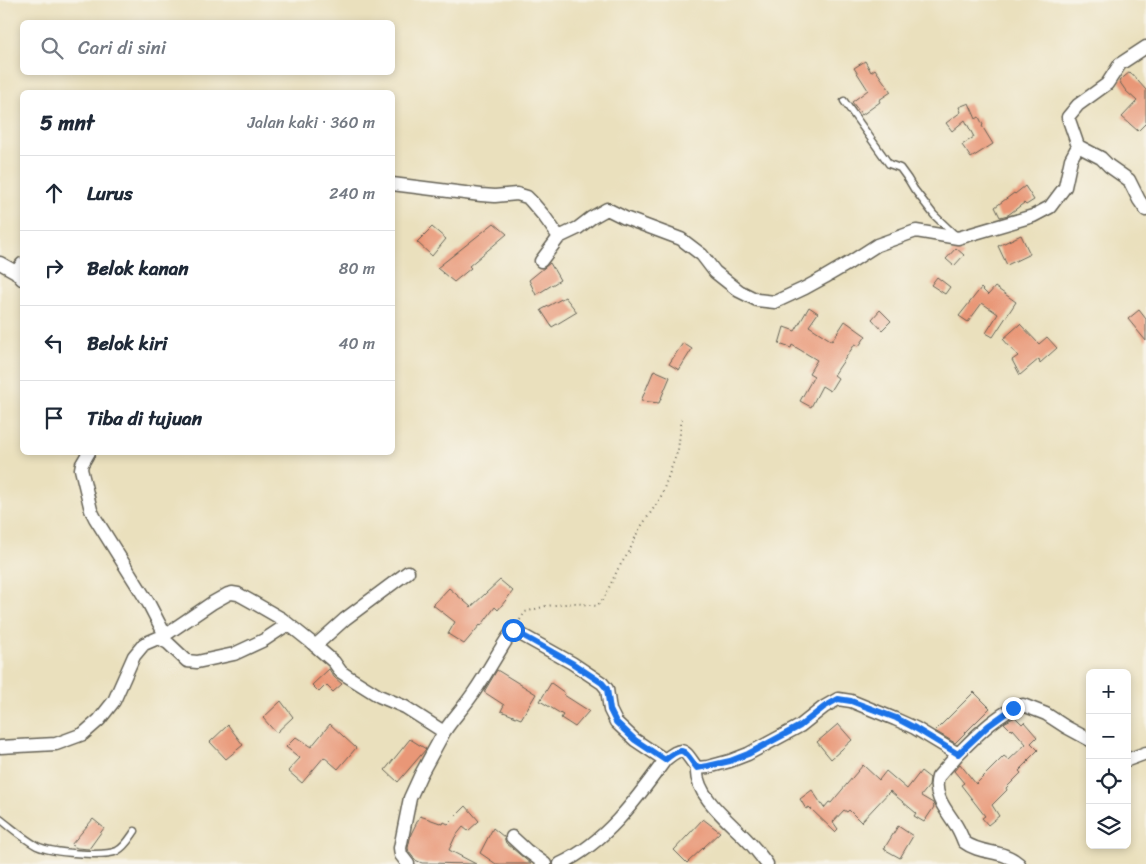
<!DOCTYPE html>
<html lang="id">
<head>
<meta charset="utf-8">
<style>
	body { margin:0; font-family:Sriracha,sans-serif; background:#f2f2f3; color:#1f2937 }
	.controls { position:absolute; right:15px; bottom:15px; display:grid; overflow:hidden; border-radius:8px; box-shadow:0 2px 8px #0003 }
	.controls button { width:45px; height:45px; display:grid; place-items:center; padding:0; border:0; border-bottom:1px solid #e0e1e3; background:#fff; color:#1f2937; font:25px sans-serif }
	.stop { position:absolute; width:15px; height:15px; margin:-11px; border:4px solid #1a73e8; border-radius:50%; background:#fff }
	.stop.end { background:#1a73e8; border-color:#fff; box-shadow:0 1px 5px #0008 }
	.list { margin:0; padding:0; list-style:none }
	h2 { display:flex; justify-content:space-between; align-items:center; height:65px; margin:0; padding:0 20px; font-size:21px }
	h2 small { font-size:16px; font-weight:400; color:#747a83 }
	.list li { display:grid; grid-template-columns:32px 1fr auto; gap:15px; align-items:center; box-sizing:border-box; height:75px; padding:0 20px; border-top:1px solid #e0e1e3 }
	.list b { display:block; font-size:19px; white-space:nowrap }
	.list em { font-size:16px; font-style:normal; color:#747a83 }
	.icon { flex:none; width:28px; height:28px; fill:none; stroke:currentColor; stroke-width:2; stroke-linecap:round; stroke-linejoin:round }
	.map { position:relative; flex:none; width:1146px; height:864px; overflow:hidden }
	.search { position:absolute; background:#fff; box-shadow:0 2px 8px #0003; left:20px; top:20px; width:375px; height:55px; display:flex; align-items:center; gap:12px; box-sizing:border-box; padding:0 18px; border-radius:8px; color:#747a83; font-size:19px }
	.panel { position:absolute; background:#fff; box-shadow:0 2px 8px #0003; left:20px; top:90px; width:375px; height:365px; border-radius:8px }
	.map>svg:first-child { display:block }
</style>
</head>
<body>
<div class="map">
<svg width="1146" height="864" viewBox="0 0 1146 864">
	<rect width="100%" height="100%" fill="#f7f3e8"/>
	<filter id="ink" filterUnits="userSpaceOnUse"><feTurbulence type="fractalNoise" baseFrequency=".02" numOctaves="2"/><feDisplacementMap in="SourceGraphic" scale="10" xChannelSelector="R" yChannelSelector="G"/><feConvolveMatrix kernelMatrix="1 2 1 2 8 2 1 2 1" color-interpolation-filters="sRGB"/></filter>
	<filter id="wash" filterUnits="userSpaceOnUse"><feTurbulence type="fractalNoise" baseFrequency=".0096" numOctaves="4" result="noise"/><feDisplacementMap in="SourceGraphic" scale="20" xChannelSelector="R" yChannelSelector="G"/><feGaussianBlur stdDeviation="1.12" result="paint"/><feColorMatrix in="noise" values="0 0 0 0 0 0 0 0 0 0 0 0 0 0 0 0 0 1.4 0 .05"/><feComposite in="paint" operator="in"/></filter>
	<g filter="url(#wash)">
		<rect width="100%" height="100%" fill="#eae0bd"/>
		<g id="blocks">
			<path fill="#e99777" d="M 865,61 L 871,72 L 875,69 L 891,92 L 879,100 L 880,102 L 862,115 L 852,102 L 868,90 L 854,68 Z
				M 1130,72 L 1146,90 L 1146,123 L 1138,131 L 1122,117 L 1137,101 L 1126,91 L 1119,81 Z
				M 969,103 L 976,119 L 979,117 L 983,125 L 982,126 L 993,144 L 971,158 L 962,145 L 974,137 L 965,120 L 952,131 L 946,123 L 961,112 L 959,107 Z
				M 1025,186 L 1034,200 L 1026,205 L 1024,203 L 1008,215 L 1000,217 L 995,207 L 1014,193 L 1015,194 Z
				M 494,223 L 507,234 L 469,266 L 471,268 L 454,282 L 437,268 Z
				M 432,227 L 446,239 L 432,256 L 417,242 Z
				M 1021,235 L 1030,254 L 1007,265 L 998,246 Z
				M 956,248 L 964,255 L 954,266 L 946,259 Z
				M 550,263 L 560,280 L 536,295 L 529,280 Z
				M 937,277 L 950,287 L 945,294 L 931,285 Z
				M 995,287 L 1016,302 L 993,337 L 986,333 L 998,314 L 982,303 L 968,322 L 959,316 L 981,288 L 988,295 Z
				M 565,297 L 577,312 L 552,327 L 541,310 Z
				M 809,307 L 818,313 L 809,326 L 832,341 L 845,321 L 866,336 L 859,346 L 855,344 L 834,375 L 838,378 L 830,391 L 822,386 L 811,407 L 800,401 L 814,376 L 809,373 L 817,360 L 792,345 L 791,348 L 779,344 L 784,327 L 795,331 Z
				M 880,310 L 891,321 L 882,330 L 872,319 Z
				M 1139,310 L 1146,319 L 1146,341 L 1128,319 Z
				M 1020,324 L 1039,344 L 1047,337 L 1057,348 L 1040,363 L 1039,359 L 1020,375 L 1012,360 L 1018,356 L 1003,339 Z
				M 683,343 L 692,349 L 679,370 L 669,364 Z
				M 654,370 L 670,377 L 659,403 L 641,401 Z
				M 500,580 L 513,591 L 498,610 L 495,607 L 481,626 L 480,625 L 464,644 L 448,634 L 455,622 L 433,605 L 449,588 L 471,607 Z
				M 329,669 L 334,677 L 342,684 L 333,692 L 326,685 L 319,692 L 312,685 Z
				M 497,670 L 536,694 L 521,719 L 501,711 L 504,705 L 484,692 Z
				M 551,683 L 565,693 L 564,695 L 589,711 L 575,727 L 561,718 L 563,715 L 540,701 Z
				M 974,692 L 990,708 L 955,743 L 935,731 Z
				M 281,701 L 293,717 L 276,733 L 263,718 Z
				M 1015,717 L 1022,724 L 1024,722 L 1037,737 L 1031,743 L 1038,750 L 1028,760 L 1029,761 L 1019,771 L 1021,773 L 1006,788 L 1007,790 L 992,805 L 999,816 L 988,825 L 982,818 L 985,816 L 961,785 L 964,783 L 954,771 L 960,764 L 976,784 L 1004,756 L 1009,760 L 1026,744 L 1013,729 L 1012,731 L 1004,723 Z
				M 330,724 L 356,748 L 338,769 L 324,757 L 302,783 L 288,771 L 300,758 L 286,747 L 296,737 L 311,747 Z
				M 838,724 L 852,740 L 831,759 L 817,742 Z
				M 228,725 L 243,745 L 226,759 L 210,742 Z
				M 410,739 L 426,749 L 398,782 L 385,770 Z
				M 863,765 L 879,780 L 886,771 L 907,789 L 921,771 L 930,778 L 929,786 L 921,796 L 933,803 L 934,807 L 924,822 L 914,816 L 916,813 L 890,791 L 861,822 L 849,810 L 847,812 L 844,810 L 833,822 L 838,829 L 835,832 L 809,807 L 806,809 L 800,799 L 812,790 L 824,808 L 829,802 L 831,803 Z
				M 466,806 L 479,821 L 468,831 L 463,827 L 455,837 L 449,850 L 476,864 L 422,863 L 415,860 L 409,852 L 408,848 L 411,834 L 420,816 L 443,824 L 444,822 L 448,824 Z
				M 93,819 L 104,828 L 89,849 L 77,848 L 71,845 Z
				M 703,819 L 720,832 L 687,863 L 674,850 Z
				M 898,826 L 913,836 L 900,858 L 884,849 Z
				M 493,828 L 504,837 L 506,843 L 531,864 L 496,864 L 480,853 Z"/>
		</g>
	</g>
	<g filter="url(#ink)">
		<use href="#blocks" fill-opacity="0" stroke="#646154" stroke-width="1"/>
		<g fill="none" stroke-linecap="round" stroke-linejoin="round">
			<g stroke="#646154" stroke-width="9">
				<path id="service" d="M 844,101 L 889,164 L 900,168 L 908,179 L 914,189 L 934,215 L 955,235
					M 0,819 C 12,828 24,839 37,846 C 52,853 103,857 117,851 C 125,847 130,838 135,831"/>
			</g>
			<g stroke="#646154" stroke-width="15">
				<path id="minor" d="M 1146,47 L 1120,64 L 1107,84 L 1078,105 L 1068,117 L 1078,146 L 1101,158 L 1109,166 L 1129,180 L 1139,200 L 1146,210
					M 392,184 L 481,195 L 495,196 L 517,194 L 527,197 L 531,201 L 544,216 L 559,237 L 578,228 L 591,218 L 607,209 L 625,218 L 681,239 L 702,255 L 715,272 L 739,291 L 757,300 L 775,302 L 805,288 L 825,277 L 849,263 L 877,245 L 916,231 L 958,238 L 1033,216 L 1050,207 L 1065,187 L 1071,159 L 1078,146
					M 541,261 L 559,237
					M 0,263 L 16,272
					M 22,264 L 16,272 L 22,279
					M 89,452 L 82,464 L 81,469 L 91,510 L 95,518 L 149,604 L 165,635 L 212,603 L 228,594 L 232,593 L 238,594 L 256,604 L 282,619 L 312,643 L 334,662 L 341,672 L 347,676 L 379,696 L 405,707 L 444,732 C 453,718 465,706 474,692 C 488,672 499,650 513,630 L 572,663 L 602,683 L 607,689 L 610,710 L 616,722 L 635,740 L 665,760 C 684,744 684,751 697,768 L 708,767 L 730,761 L 748,754 L 800,726 L 824,707 L 838,699 L 851,701 L 895,719 L 915,728 L 958,754 C 974,738 1001,710 1023,705 L 1046,714 L 1066,727 L 1090,740
					M 159,638 L 168,643 L 187,661 L 197,662 L 234,654 L 264,640 L 288,624
					M 315,646 L 345,619 L 408,572
					M 0,747 L 56,744 L 83,734 L 99,720 L 114,701 L 134,656 L 144,644 L 165,635
					M 958,754 L 938,777 C 932,796 948,812 957,827 C 960,832 962,837 964,842 C 981,855 1003,849 1019,864
					M 1127,760 L 1146,753
					M 697,768 C 694,795 730,822 747,840 C 754,847 761,856 767,864
					M 512,837 L 526,850 L 545,864
					M 408,864 L 401,855 L 400,848 L 410,798 L 421,774 L 444,732
					M 560,864 C 606,842 636,800 665,760"/>
			</g>
			<path stroke="#646154" stroke-width="2" stroke-dasharray="1 4" stroke-linecap="butt" d="M 520,620 L 525,612 L 546,606 L 575,603 L 597,606 L 604,598 L 619,567 L 629,552 L 638,531 L 660,499 L 678,450 L 682,417"/>
			<use href="#service" stroke="#fff" stroke-width="6"/>
			<use href="#minor" stroke="#fff" stroke-width="12"/>
		</g>
	</g>
	<g fill="none" stroke-linecap="round" stroke-linejoin="round" filter="url(#ink)">
		<path stroke="#1a73e8" stroke-width="6" d="M 513,630 L 572,663 L 602,683 L 607,689 L 610,710 L 616,722 L 635,740 L 665,760 C 684,744 684,751 697,768 L 708,766 L 730,761 L 748,754 L 800,726 L 824,707 L 838,699 L 851,701 L 896,718 L 915,728 L 958,754 L 988,726 L 1013,708"/>
	</g>
</svg>
<div class="controls">
<button>+</button>
<button>−</button>
<button><svg class="icon" aria-label="locate" viewBox="0 0 24 24"><circle cx="12" cy="12" r="6"/><path d="M12 2v4M12 18v4M2 12h4M18 12h4"/></svg></button>
<button><svg class="icon" aria-label="layers" viewBox="0 0 24 24"><path d="M12 4l9 5-9 5-9-5zM3 14l9 5 9-5"/></svg></button>
</div>
<div class="stop" style="left:513px;top:630px"></div>
<div class="stop end" style="left:1013px;top:708px"></div>
<div class="search"><svg class="icon" aria-label="search" viewBox="0 0 24 24"><circle cx="10" cy="10" r="6"/><path d="M15 15l6 6"/></svg>Cari di sini</div>
<section class="panel">
<h2>5 mnt<small>Jalan kaki · 360 m</small></h2>
<ul class="list">
<li><svg class="icon" aria-label="ahead" viewBox="0 0 24 24"><path d="M12 20V5M6 11l6-6 6 6"/></svg><div><b>Lurus</b></div><em>240 m</em></li>
<li><svg class="icon" aria-label="right" viewBox="0 0 24 24"><path d="M7 20v-9h11M14 6l5 5-5 5"/></svg><div><b>Belok kanan</b></div><em>80 m</em></li>
<li><svg class="icon" aria-label="left" viewBox="0 0 24 24"><path d="M17 20v-9H6M10 6l-5 5 5 5"/></svg><div><b>Belok kiri</b></div><em>40 m</em></li>
<li><svg class="icon" aria-label="arrive" viewBox="0 0 24 24"><path d="M6 21V4h12l-3 4 3 4H6"/></svg><div><b>Tiba di tujuan</b></div></li>
</ul>
</section>
</div>
</body>
</html>
